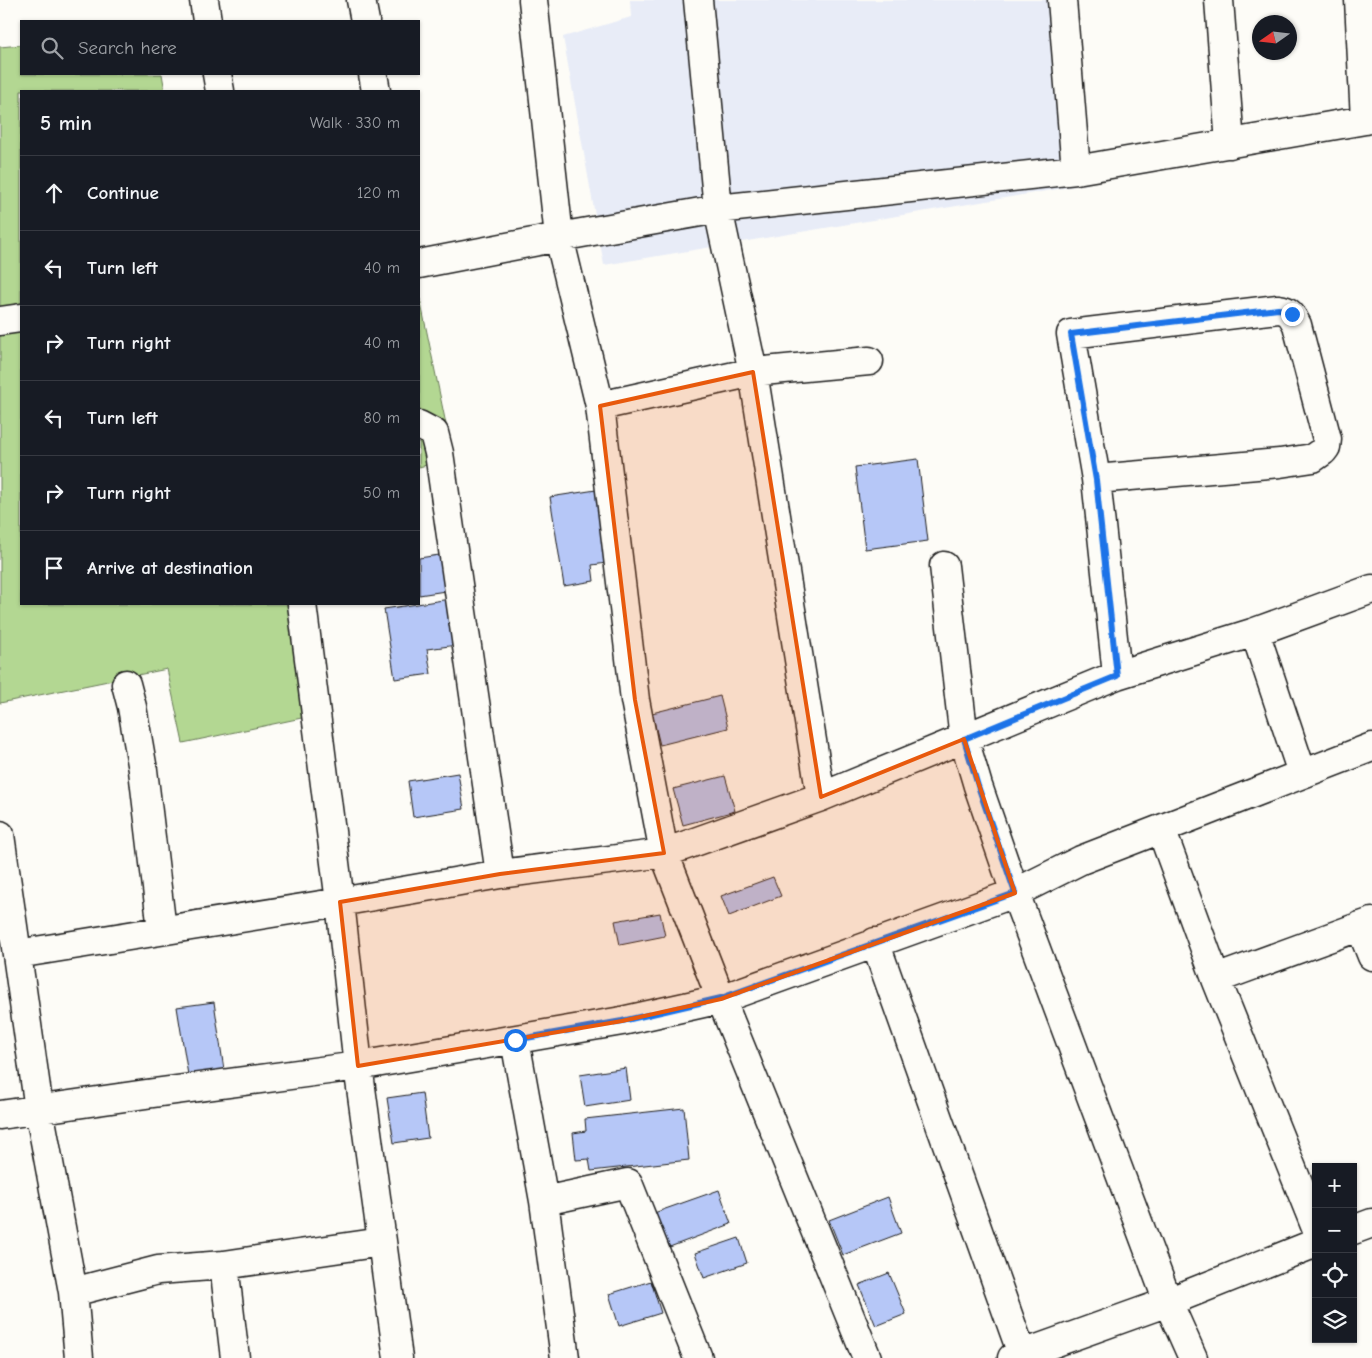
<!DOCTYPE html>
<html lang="en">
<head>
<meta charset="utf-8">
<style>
	body { margin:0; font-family:"Comic Neue",sans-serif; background:#20242c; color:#f1f3f6 }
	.controls { position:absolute; right:15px; bottom:15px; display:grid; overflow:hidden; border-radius:0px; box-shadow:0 1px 4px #0004 }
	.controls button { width:45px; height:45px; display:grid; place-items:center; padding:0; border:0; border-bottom:1px solid #363941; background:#171b24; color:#f1f3f6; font:25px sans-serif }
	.compass { position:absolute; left:1252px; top:15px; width:45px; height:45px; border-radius:50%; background:#171b24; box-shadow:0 1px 4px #0004; rotate:256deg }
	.stop { position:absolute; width:15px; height:15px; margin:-11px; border:4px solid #1a73e8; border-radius:50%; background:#fff }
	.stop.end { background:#1a73e8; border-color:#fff; box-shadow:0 1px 5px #0008 }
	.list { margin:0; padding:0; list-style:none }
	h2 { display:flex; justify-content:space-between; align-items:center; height:65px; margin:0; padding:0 20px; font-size:21px }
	h2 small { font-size:16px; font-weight:400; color:#9ea1a6 }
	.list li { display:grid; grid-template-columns:32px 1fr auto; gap:15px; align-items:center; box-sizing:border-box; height:75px; padding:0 20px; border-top:1px solid #363941 }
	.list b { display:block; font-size:19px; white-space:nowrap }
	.list em { font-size:16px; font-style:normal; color:#9ea1a6 }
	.icon { flex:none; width:28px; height:28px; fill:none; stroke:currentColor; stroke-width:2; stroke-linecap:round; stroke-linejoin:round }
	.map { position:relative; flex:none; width:1372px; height:1358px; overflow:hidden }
	.search { position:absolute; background:#171b24; box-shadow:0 1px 4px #0004; left:20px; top:20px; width:400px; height:55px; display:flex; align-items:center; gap:12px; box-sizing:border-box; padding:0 18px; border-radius:0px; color:#9ea1a6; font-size:19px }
	.panel { position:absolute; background:#171b24; box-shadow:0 1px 4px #0004; left:20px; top:90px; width:400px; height:515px; border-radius:0px }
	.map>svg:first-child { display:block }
</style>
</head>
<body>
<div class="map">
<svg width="1372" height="1358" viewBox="0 0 1372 1358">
	<rect width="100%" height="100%" fill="#fdfcf7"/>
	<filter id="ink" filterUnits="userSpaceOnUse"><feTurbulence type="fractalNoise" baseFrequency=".02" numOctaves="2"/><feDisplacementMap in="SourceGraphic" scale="10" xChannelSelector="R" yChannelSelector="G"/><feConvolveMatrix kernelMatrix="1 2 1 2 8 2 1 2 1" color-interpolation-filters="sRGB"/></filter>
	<g filter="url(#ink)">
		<path fill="#e8ecf7" d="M 630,0 L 1071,0 L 1088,184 L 604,265 L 563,37 L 631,17 Z"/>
		<path fill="#b3d792" stroke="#687a57" d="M 21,45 L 21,74 L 162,74 L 165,91 L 21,91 L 21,604 L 304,604 L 311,716 L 183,743 L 167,669 L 0,703 L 0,47 Z
			M 419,294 L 453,458 L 419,467 Z"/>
		<path fill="#b6c7f7" stroke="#1c1c1c" d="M 918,459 L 928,541 L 865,549 L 855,467 Z
			M 596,490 L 607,563 L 592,565 L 594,581 L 564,586 L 550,497 Z
			M 446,554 L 452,590 L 419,595 L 419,558 Z
			M 450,599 L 457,645 L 427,649 L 431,674 L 395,679 L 384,609 Z
			M 720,696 L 728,728 L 660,745 L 652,713 Z
			M 458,773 L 464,809 L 413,817 L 408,781 Z
			M 725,776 L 735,811 L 683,825 L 673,789 Z
			M 773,877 L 781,896 L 729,916 L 721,896 Z
			M 660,913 L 665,936 L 620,945 L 615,921 Z
			M 214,1002 L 224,1070 L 188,1075 L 177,1007 Z
			M 626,1068 L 630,1100 L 585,1107 L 580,1075 Z
			M 422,1093 L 428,1138 L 394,1143 L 387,1098 Z
			M 684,1108 L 689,1160 L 591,1171 L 589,1159 L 576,1160 L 573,1133 L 586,1131 L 585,1119 Z
			M 719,1190 L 731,1224 L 667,1248 L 654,1213 Z
			M 888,1197 L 901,1233 L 843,1255 L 829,1220 Z
			M 739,1238 L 747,1263 L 704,1278 L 695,1253 Z
			M 889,1273 L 906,1314 L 876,1326 L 859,1285 Z
			M 651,1281 L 661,1313 L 619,1326 L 609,1294 Z"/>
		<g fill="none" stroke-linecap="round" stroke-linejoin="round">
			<g stroke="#1c1c1c" stroke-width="31">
				<path id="minor" d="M 204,0 L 207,21
					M 361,0 L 365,21
					M 533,0 L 559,237 L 600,406 L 635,700 L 664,853 L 721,999 L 867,1358
					M 698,0 L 718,209 L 753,372 L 821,797
					M 1062,0 L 1076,170
					M 1219,0 L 1230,144
					M 1359,0 L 1365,120
					M 217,74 L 220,91
					M 373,74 L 376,91
					M 419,264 L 559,237 L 718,209 L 1076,170 L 1365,120 L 1372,116
					M 0,321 L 21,318
					M 600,406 L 753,372 L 869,361
					M 419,425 L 434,433 L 439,453 L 500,874
					M 1096,479 L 1280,463 L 1313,458 L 1323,451 L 1326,447 L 1327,439 L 1297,325 C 1292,315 1289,310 1278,309 L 1071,334 L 1096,479 L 1117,675
					M 944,566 L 964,739 L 978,786 L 1015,893 L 1168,1302 L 1193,1358
					M 302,604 L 340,902 L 358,1066 L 398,1358
					M 1255,632 L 1302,773
					M 126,684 L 132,707 L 143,770 L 162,930
					M 1161,829 L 1216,979 L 1316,1228
					M 0,835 L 39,1109 L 73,1292 L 79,1358
					M 1360,926 L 1372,956
					M 875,942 L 1022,1354
					M 17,954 L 340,902 L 500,874 L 664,853 L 821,797 L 1117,675 L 1255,632 L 1372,589
					M 1216,979 L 1372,922
					M 515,1040 L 544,1201 L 565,1358
					M 0,1115 L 146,1094 L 358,1066 L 622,1021 L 721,999 L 1015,893 L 1081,860 L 1372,747
					M 544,1201 L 628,1183 L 698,1358
					M 1353,1230 L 1372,1223
					M 224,1265 L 235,1358
					M 73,1292 L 158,1270 L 224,1265 L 382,1242
					M 1012,1358 L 1168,1302 L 1316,1243"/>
			</g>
			<use href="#minor" stroke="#fdfcf7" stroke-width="28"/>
		</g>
	</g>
	<g fill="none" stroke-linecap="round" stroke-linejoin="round" filter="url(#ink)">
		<path stroke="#1a73e8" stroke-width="6" d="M 515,1040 L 622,1021 L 721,998 L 1015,893 L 978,786 L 964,739 L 1117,676 L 1096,480 L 1071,334 L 1278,309 L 1285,310 L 1292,314"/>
	</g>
	<path fill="#e8590c" fill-opacity="0.2" stroke="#e8590c" stroke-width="4" stroke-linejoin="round" d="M 753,372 L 821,797 L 964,739 L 1015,893 L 721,999 L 622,1021 L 358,1066 L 340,902 L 500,874 L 664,853 L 635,700 L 600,406 Z"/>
</svg>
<div class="controls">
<button>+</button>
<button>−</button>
<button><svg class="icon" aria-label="locate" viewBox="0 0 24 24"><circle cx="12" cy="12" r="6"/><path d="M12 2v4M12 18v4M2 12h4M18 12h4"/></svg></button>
<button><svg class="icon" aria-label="layers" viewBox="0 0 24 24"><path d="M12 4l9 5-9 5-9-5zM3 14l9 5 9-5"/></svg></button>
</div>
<svg class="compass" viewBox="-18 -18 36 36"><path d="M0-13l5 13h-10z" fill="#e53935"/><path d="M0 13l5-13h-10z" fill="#9ea1a6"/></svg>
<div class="stop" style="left:515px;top:1040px"></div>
<div class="stop end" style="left:1292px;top:314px"></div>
<div class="search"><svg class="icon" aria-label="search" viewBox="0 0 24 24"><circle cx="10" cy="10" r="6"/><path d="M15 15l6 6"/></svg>Search here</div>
<section class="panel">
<h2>5 min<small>Walk · 330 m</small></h2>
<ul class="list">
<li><svg class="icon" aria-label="ahead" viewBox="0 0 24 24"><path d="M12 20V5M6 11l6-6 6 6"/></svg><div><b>Continue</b></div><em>120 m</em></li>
<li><svg class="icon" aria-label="left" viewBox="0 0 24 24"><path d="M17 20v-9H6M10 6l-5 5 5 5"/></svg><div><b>Turn left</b></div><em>40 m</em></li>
<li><svg class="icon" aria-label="right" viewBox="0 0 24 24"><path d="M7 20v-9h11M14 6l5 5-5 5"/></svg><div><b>Turn right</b></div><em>40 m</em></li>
<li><svg class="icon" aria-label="left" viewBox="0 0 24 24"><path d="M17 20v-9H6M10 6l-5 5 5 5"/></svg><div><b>Turn left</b></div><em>80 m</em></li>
<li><svg class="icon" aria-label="right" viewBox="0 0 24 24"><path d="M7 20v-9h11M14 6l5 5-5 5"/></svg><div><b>Turn right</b></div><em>50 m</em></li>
<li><svg class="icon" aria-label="arrive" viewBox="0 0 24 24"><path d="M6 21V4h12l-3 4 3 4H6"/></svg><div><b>Arrive at destination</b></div></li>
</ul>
</section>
</div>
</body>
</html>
